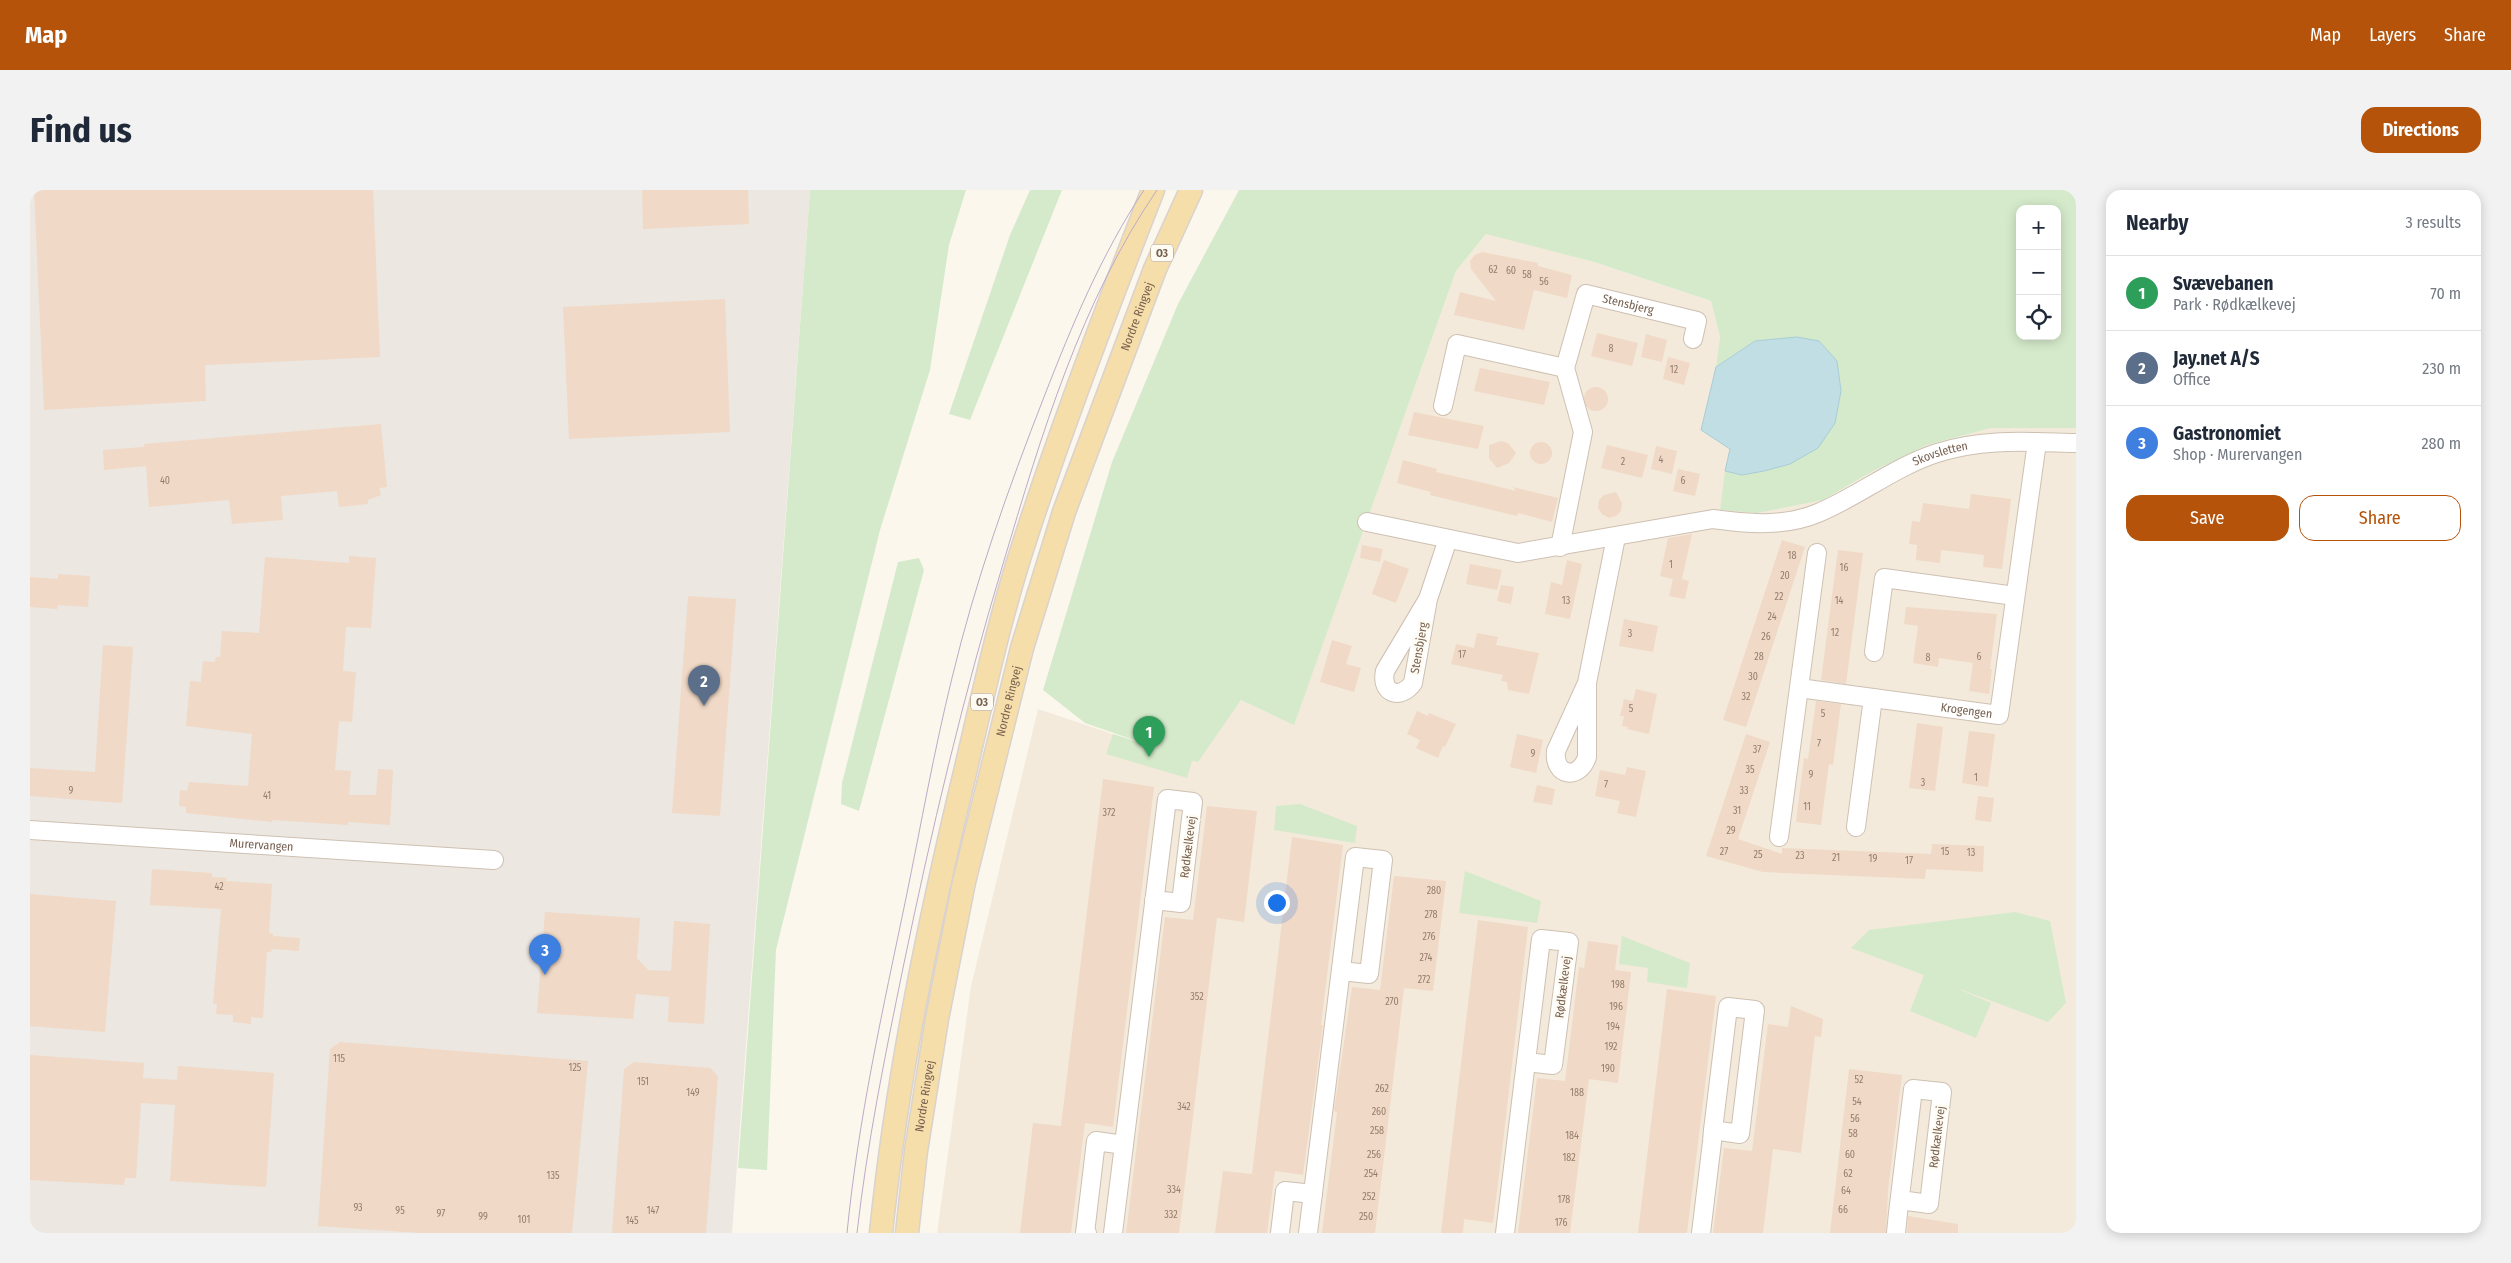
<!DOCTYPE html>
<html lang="en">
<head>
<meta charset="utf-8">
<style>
	body { margin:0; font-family:"Fira Sans Condensed",sans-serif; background:#f2f2f3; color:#1f2937 }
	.controls { position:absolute; right:15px; top:15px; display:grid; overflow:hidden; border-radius:10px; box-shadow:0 2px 12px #0003 }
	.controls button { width:45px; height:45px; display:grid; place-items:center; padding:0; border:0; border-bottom:1px solid #e0e1e3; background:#fff; color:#1f2937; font:25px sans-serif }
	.you { position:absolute; left:1246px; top:712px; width:18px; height:18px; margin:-12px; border:4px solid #fff; border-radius:50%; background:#1a73e8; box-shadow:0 0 0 8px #1a73e833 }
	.badge { display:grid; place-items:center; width:32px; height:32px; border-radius:50%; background:#b45309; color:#fff; font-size:16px; font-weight:700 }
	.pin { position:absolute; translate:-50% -41px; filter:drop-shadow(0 1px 2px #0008) }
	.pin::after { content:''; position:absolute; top:26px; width:18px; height:15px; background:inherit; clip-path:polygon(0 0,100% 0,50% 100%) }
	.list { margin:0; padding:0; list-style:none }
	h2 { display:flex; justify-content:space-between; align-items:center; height:65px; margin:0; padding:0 20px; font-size:21px }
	h2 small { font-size:16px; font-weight:400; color:#747a83 }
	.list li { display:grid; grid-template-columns:32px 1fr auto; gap:15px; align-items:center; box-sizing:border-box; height:75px; padding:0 20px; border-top:1px solid #e0e1e3 }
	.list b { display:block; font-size:19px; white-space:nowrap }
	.list p { margin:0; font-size:16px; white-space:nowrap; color:#747a83 }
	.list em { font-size:16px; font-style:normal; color:#747a83 }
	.actions { display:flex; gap:10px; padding:15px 20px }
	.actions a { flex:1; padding:11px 0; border:1px solid #b45309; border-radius:15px; text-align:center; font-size:18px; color:#b45309 }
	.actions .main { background:#b45309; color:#fff }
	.icon { flex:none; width:28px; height:28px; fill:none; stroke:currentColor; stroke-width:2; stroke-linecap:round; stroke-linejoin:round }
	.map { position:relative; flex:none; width:2046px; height:1043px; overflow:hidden; border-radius:15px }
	header { display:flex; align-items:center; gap:30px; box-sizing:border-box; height:70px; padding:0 25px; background:#b45309; color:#fff }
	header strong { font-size:24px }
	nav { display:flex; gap:28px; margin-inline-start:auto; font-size:18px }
	.intro { display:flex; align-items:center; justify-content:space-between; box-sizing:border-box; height:120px; padding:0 30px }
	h1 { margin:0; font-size:35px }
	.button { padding:12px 22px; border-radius:15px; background:#b45309; color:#fff; font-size:18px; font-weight:700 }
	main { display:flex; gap:30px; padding:0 30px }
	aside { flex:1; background:#fff; border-radius:15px; box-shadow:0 2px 12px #0003 }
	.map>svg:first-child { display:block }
</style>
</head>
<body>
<header>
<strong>Map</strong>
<nav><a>Map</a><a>Layers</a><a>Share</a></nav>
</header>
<div class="intro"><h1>Find us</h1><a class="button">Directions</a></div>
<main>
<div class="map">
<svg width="2046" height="1043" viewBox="0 0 2046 1043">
	<rect width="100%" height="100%" fill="#fcf7ed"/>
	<path fill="#f3eadb" d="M 1457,43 L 1564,72 L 1681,111 L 1690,147 L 1686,177 L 1700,259 L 1690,320 L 1793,310 L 1843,281 L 1897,255 L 1961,238 L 2046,238 L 2046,1043 L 907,1043 L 941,796 L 1008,519 L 1167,572 L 1211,510 L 1264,534 L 1426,81 Z"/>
	<path fill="#ece7e1" d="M 0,0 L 780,0 L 702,1043 L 0,1043 Z"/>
	<path fill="#d5eacb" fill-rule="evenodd" d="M 780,0 L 936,0 L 919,55 L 900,180 L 850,340 L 746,760 L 737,980 L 708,978 Z
		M 1000,0 L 1032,0 L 940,230 L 919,224 L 980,45 Z
		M 1209,0 L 2046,0 L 2046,238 L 1961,238 L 1897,255 L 1843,281 L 1793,310 L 1727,323 L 1690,320 L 1695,281 L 1712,285 L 1725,151 L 1686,177 L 1690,147 L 1681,111 L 1564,72 L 1456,44 L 1426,81 L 1264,535 L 1211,510 L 1168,572 L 1162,571 L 1157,588 L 1076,564 L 1083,544 L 1124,557 L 1055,533 L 1013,500 L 1082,272 L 1148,114 ZM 1990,19 L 2027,19 L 2027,146 L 1990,146 Z
		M 889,368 L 894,380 L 829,621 L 811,614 L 812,593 L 868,372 Z
		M 1270,614 L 1327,636 L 1325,653 L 1244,640 L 1246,616 Z
		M 1435,681 L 1511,711 L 1507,733 L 1429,723 Z
		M 1985,722 L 2020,731 L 2036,813 L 2018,832 L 1924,797 L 1961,813 L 1946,848 L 1880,821 L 1894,785 L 1821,758 L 1839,740 Z
		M 1592,746 L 1660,773 L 1657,798 L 1617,792 L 1618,778 L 1589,774 Z"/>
	<path fill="#c1dee5" stroke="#a8cdd7" d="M 1767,147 L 1789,151 L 1807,171 L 1811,201 L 1805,233 L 1788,258 L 1760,274 L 1734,281 L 1712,285 L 1695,281 L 1700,259 L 1671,240 L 1686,177 L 1725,151 Z"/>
	<path fill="#f0d9c6" d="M 4,0 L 343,0 L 350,167 L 175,175 L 176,211 L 14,220 Z
		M 612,0 L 718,0 L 719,34 L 613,39 Z
		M 1452,62 L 1508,73 L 1508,76 L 1542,85 L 1537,108 L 1504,100 L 1494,140 L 1424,125 L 1430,102 L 1466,111 L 1441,79 L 1440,71 L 1445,65 Z
		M 695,109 L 700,242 L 539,249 L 533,117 Z
		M 1567,143 L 1608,153 L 1602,176 L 1561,166 Z
		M 1616,144 L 1637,150 L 1632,172 L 1611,167 Z
		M 1638,167 L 1660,173 L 1654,195 L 1633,189 Z
		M 1450,178 L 1520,192 L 1514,215 L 1444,201 Z
		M1554 209a12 12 0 1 1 24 0a12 12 0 1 1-24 0Z
		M 1384,222 L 1454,236 L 1448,259 L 1378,245 Z
		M 351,234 L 357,297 L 349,298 L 351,305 L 338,310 L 338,314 L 309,317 L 307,301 L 251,306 L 253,330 L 202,334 L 199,310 L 119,317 L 116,276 L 74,280 L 73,260 L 114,257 L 114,254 Z
		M 1471,251 L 1478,253 L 1486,263 L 1479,273 L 1467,278 L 1459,268 L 1459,255 Z
		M1500 263a11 11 0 1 1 22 0a11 11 0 1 1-22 0Z
		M 1577,255 L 1618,265 L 1612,288 L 1571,278 Z
		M 1626,256 L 1647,261 L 1642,284 L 1621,279 Z
		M 1373,270 L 1407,279 L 1406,282 L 1458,294 L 1486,301 L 1483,297 L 1528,308 L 1522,332 L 1488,323 L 1487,326 L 1400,305 L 1401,302 L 1367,293 Z
		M 1648,279 L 1670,284 L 1665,306 L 1643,301 Z
		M 1586,302 L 1592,313 L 1591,321 L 1586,326 L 1579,328 L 1572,324 L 1568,318 L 1569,310 L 1574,305 Z
		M 1941,304 L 1981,309 L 1972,379 L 1953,377 L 1954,365 L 1911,360 L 1910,373 L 1886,370 L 1887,355 L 1879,354 L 1882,331 L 1890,332 L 1893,313 L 1939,319 Z
		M 1662,344 L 1652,389 L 1659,391 L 1655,409 L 1639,406 L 1643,389 L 1630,386 L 1638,348 Z
		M 1752,350 L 1775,357 L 1716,537 L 1693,530 Z
		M 1332,355 L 1353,359 L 1350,372 L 1330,368 Z
		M 1808,360 L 1833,363 L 1816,494 L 1791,490 Z
		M 319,366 L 346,368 L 341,438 L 316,437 L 313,481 L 326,482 L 322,532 L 309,531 L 305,580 L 321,581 L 319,605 L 346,605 L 348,579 L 363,580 L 360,635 L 318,632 L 318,635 L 242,630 L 242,632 L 156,623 L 156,617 L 149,616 L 150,600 L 157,601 L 159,592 L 218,596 L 222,544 L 156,536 L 160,491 L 171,492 L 173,471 L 185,472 L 186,467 L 190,467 L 192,441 L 229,443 L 235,367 L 319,373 Z
		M 1354,370 L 1379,379 L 1366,413 L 1342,404 Z
		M 1537,370 L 1552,374 L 1540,429 L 1515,424 L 1521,392 L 1532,395 Z
		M 1440,374 L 1472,380 L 1467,400 L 1436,394 Z
		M 28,384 L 60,386 L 58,417 L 28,415 L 27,419 L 0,417 L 0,387 L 28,389 Z
		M 1471,395 L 1484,397 L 1481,414 L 1467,411 Z
		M 658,406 L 706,409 L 690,626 L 642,623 Z
		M 1876,417 L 1967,424 L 1960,479 L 1962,479 L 1959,504 L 1939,501 L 1943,473 L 1909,468 L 1908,477 L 1883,473 L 1888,436 L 1874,434 Z
		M 1594,429 L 1628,436 L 1623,462 L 1589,456 Z
		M 1447,443 L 1468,447 L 1466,455 L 1509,463 L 1499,504 L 1478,500 L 1477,492 L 1471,491 L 1473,485 L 1421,474 L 1426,454 L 1444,458 Z
		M 1302,450 L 1322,456 L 1316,474 L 1331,478 L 1324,502 L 1290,492 Z
		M 73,455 L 103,457 L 92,613 L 0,606 L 0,578 L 65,582 Z
		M 1606,499 L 1627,504 L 1619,544 L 1597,539 L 1598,537 L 1592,536 L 1594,526 L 1590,526 L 1594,509 L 1603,511 Z
		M 1786,511 L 1811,514 L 1803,575 L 1799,574 L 1791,635 L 1766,632 L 1774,568 L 1778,569 Z
		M 1387,521 L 1398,526 L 1399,523 L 1426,534 L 1415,557 L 1413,556 L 1408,568 L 1386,558 L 1390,550 L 1377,544 Z
		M 1887,533 L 1913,537 L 1905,601 L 1879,598 Z
		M 1939,541 L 1965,544 L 1958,597 L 1932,593 Z
		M 1487,544 L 1513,550 L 1506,583 L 1480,577 Z
		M 1716,544 L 1740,552 L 1708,649 L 1752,664 L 1752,658 L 1901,664 L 1902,654 L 1954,656 L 1953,682 L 1896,679 L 1895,689 L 1733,682 L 1676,666 Z
		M 1597,577 L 1616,581 L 1606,627 L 1587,623 L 1590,611 L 1565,606 L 1570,580 L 1595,585 Z
		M 1073,589 L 1124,597 L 1083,937 L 1055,933 L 1041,1043 L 990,1043 L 1003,933 L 1031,936 Z
		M 1507,595 L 1525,599 L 1522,615 L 1503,612 Z
		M 1948,606 L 1964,608 L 1961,632 L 1945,630 Z
		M 1177,616 L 1227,621 L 1214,732 L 1187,728 L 1149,1043 L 1096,1043 L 1135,727 L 1163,730 Z
		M 1262,647 L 1313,655 L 1291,835 L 1293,835 L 1273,985 L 1245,981 L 1237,1043 L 1185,1043 L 1193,981 L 1222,984 Z
		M 122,679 L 182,683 L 182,687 L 197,688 L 196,691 L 242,694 L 239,743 L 243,744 L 243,746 L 270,748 L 269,761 L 242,759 L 241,762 L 237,762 L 233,828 L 221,827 L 221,834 L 203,832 L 203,825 L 186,824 L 187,814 L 183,814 L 191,719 L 120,715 Z
		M 1364,686 L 1416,691 L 1403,801 L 1374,798 L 1345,1043 L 1292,1043 L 1307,922 L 1304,921 L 1322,797 L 1350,800 Z
		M 0,704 L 86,711 L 75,842 L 0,836 Z
		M 515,722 L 610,728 L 607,768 L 618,780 L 641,781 L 644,731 L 680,734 L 674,834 L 638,832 L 639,807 L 606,804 L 603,829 L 507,823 Z
		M 1448,730 L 1498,737 L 1472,961 L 1463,1033 L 1434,1029 L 1433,1043 L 1411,1043 Z
		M 1558,751 L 1588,755 L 1585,780 L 1601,782 L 1588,893 L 1559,889 L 1540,1043 L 1488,1043 L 1507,888 L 1535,891 L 1549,777 L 1554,778 Z
		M 1637,799 L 1686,806 L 1657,1043 L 1608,1043 Z
		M 1761,816 L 1793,829 L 1791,847 L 1785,846 L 1771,963 L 1743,959 L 1733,1043 L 1683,1043 L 1694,958 L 1722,961 L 1738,834 L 1758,837 Z
		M 310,852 L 558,871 L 542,1043 L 390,1043 L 288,1036 L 300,859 Z
		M 0,865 L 114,873 L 113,888 L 147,890 L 148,876 L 244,883 L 236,997 L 140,991 L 145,915 L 111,913 L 106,988 L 95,988 L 94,995 L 0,990 Z
		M 604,872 L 680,878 L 688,886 L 676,1043 L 582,1043 L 594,879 Z
		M 1819,879 L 1872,885 L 1858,1001 L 1856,1043 L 1800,1043 Z
		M 1878,1026 L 1928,1034 L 1928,1043 L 1877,1043 Z"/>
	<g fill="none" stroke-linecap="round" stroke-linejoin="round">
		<g stroke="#cec0b2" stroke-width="20">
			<g id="minor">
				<path d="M 1413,216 L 1427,154 L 1535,178"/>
				<path id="s1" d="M 1337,332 L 1488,363 L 1683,329 C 1718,334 1755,337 1788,323 C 1829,306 1864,277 1907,263 C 1953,248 1999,252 2046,253"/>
				<path id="s2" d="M 1530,357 L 1553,242 L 1535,178 L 1556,104 L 1667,131 L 1663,149"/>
				<path d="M 1398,409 L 1383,493 C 1370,511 1350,503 1355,481 L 1398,409 L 1418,349"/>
				<path d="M 1844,462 L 1854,388 L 1985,406"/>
				<path d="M 1557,493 L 1557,567 C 1549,591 1523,586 1526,561 L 1557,493 L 1586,347"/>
				<path id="s3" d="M 1769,498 L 1969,525 L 2007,252"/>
				<path d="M 1826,637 L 1843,508"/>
				<path id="s4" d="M 0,640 L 464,670"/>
				<path d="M 1749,647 L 1787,363"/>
				<path d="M 1057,1043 L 1055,1043 L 1066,951 L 1094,955"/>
				<path d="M 1083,1043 L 1137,609 L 1163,612 L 1151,713 L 1124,710"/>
				<path d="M 1250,1043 L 1255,1001 L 1283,1004"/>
				<path d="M 1278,1043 C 1294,918 1309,792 1325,667 L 1353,670 L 1339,784 L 1311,781"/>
				<path d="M 1475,1043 L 1511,749 L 1539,752 L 1523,875 L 1496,872"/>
				<path d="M 1671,1043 L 1682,952 L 1683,940 L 1698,817 L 1725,820 L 1710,944 L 1683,940"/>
				<path d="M 1866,1043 L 1868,1023 L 1883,899 L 1912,902 L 1899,1014 L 1870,1010"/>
			</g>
		</g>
		<g stroke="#d9d2ce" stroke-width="25">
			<g id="major">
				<path d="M 851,1043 C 867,886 899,732 936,578 C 954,501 971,422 996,347 C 1034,230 1078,115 1123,0"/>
				<path id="s5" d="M 877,1043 L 886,961 L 907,829 L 934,692 L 992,458 L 1034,322 L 1125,79 L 1161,0"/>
			</g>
		</g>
		<use href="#minor" stroke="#fff" stroke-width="18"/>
		<use href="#major" stroke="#f6deaa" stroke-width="22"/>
		<path stroke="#bbaac7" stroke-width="1" d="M 817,1043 C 828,930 853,819 876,708 C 891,635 904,561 922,488 C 945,392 978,299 1014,207 C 1042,135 1071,65 1114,0
			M 827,1043 C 837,954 855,866 873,778 C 901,642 933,507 973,374 C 1011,246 1051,111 1127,0"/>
	</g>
	<g text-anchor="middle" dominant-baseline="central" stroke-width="5" stroke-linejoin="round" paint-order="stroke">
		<g font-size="10" fill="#957e6e">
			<text x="1463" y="80">62</text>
			<text x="1481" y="81">60</text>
			<text x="1497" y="85">58</text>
			<text x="1514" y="92">56</text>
			<text x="1581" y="159">8</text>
			<text x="1644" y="180">12</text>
			<text x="1631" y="270">4</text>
			<text x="1593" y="272">2</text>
			<text x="135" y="291">40</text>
			<text x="1653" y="291">6</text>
			<text x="1762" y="366">18</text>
			<text x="1641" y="375">1</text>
			<text x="1814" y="378">16</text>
			<text x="1755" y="386">20</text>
			<text x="1749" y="407">22</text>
			<text x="1536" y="411">13</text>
			<text x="1809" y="411">14</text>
			<text x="1742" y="427">24</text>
			<text x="1805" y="443">12</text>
			<text x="1600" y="444">3</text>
			<text x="1736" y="447">26</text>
			<text x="1432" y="465">17</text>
			<text x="1729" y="467">28</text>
			<text x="1949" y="467">6</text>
			<text x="1898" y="468">8</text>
			<text x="1723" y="487">30</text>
			<text x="1716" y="507">32</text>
			<text x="1601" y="519">5</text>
			<text x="1793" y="524">5</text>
			<text x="1789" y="554">7</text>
			<text x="1727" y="560">37</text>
			<text x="1503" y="564">9</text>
			<text x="1720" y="580">35</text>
			<text x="1781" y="585">9</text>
			<text x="1946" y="588">1</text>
			<text x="1893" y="593">3</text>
			<text x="1576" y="595">7</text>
			<text x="41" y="601">9</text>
			<text x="1714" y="601">33</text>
			<text x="237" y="606">41</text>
			<text x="1777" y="617">11</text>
			<text x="1707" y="621">31</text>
			<text x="1079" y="623">372</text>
			<text x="1701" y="641">29</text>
			<text x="1694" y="662">27</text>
			<text x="1915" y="662">15</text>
			<text x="1941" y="663">13</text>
			<text x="1728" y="665">25</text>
			<text x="1770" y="666">23</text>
			<text x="1806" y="668">21</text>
			<text x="1843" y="669">19</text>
			<text x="1879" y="671">17</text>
			<text x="189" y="697">42</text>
			<text x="1404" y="701">280</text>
			<text x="1401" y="725">278</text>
			<text x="1399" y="747">276</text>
			<text x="1396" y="768">274</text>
			<text x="1394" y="790">272</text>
			<text x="1588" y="795">198</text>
			<text x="1167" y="807">352</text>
			<text x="1362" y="812">270</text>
			<text x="1586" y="817">196</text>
			<text x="1583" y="837">194</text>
			<text x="1581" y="857">192</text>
			<text x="309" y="869">115</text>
			<text x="545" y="878">125</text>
			<text x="1578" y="879">190</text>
			<text x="1829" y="890">52</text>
			<text x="613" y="892">151</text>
			<text x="1352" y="899">262</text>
			<text x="663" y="903">149</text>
			<text x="1547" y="903">188</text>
			<text x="1827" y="912">54</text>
			<text x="1154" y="917">342</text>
			<text x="1349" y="922">260</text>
			<text x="1825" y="929">56</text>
			<text x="1347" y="941">258</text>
			<text x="1823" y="944">58</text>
			<text x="1542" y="946">184</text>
			<text x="1344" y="965">256</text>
			<text x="1820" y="965">60</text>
			<text x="1539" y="968">182</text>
			<text x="1341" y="984">254</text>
			<text x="1818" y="984">62</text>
			<text x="523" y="986">135</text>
			<text x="1144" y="1000">334</text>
			<text x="1816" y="1001">64</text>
			<text x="1339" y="1007">252</text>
			<text x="1534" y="1010">178</text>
			<text x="328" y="1018">93</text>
			<text x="1813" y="1020">66</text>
			<text x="370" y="1021">95</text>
			<text x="623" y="1021">147</text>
			<text x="411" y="1024">97</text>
			<text x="1141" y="1025">332</text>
			<text x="453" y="1027">99</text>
			<text x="1336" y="1027">250</text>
			<text x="494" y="1030">101</text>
			<text x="602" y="1031">145</text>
			<text x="1531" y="1033">176</text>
		</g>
		<g fill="#fefbf3" stroke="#a08e81" stroke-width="1">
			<rect x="1121" y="54.5" width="22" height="17" rx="4"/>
			<rect x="941" y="503.5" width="22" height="17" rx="4"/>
		</g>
		<g font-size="11" font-weight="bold" fill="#776050">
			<text x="1132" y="63">O3</text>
			<text x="952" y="512">O3</text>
		</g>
		<g font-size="12" fill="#776050" stroke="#fefbf3">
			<text stroke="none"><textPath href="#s2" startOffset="304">Stensbjerg</textPath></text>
			<text stroke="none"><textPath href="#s5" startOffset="948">Nordre Ringvej</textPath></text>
			<text stroke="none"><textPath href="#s1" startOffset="595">Skovsletten</textPath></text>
			<text transform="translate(1389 458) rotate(-80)">Stensbjerg</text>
			<text stroke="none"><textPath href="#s5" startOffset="542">Nordre Ringvej</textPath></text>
			<text stroke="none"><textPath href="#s3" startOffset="169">Krogengen</textPath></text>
			<text stroke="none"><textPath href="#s4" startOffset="232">Murervangen</textPath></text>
			<text transform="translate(1158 657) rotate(-83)">Rødkælkevej</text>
			<text transform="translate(1533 797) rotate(-83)">Rødkælkevej</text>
			<text stroke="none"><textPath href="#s5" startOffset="138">Nordre Ringvej</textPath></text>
			<text transform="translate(1907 947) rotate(-83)">Rødkælkevej</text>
		</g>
	</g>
</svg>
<div class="controls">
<button>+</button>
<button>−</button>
<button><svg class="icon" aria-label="locate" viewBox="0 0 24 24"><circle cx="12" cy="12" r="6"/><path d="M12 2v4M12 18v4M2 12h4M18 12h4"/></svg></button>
</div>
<div class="you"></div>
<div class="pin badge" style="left:1119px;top:567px;background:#2e9e5b">1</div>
<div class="pin badge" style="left:674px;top:516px;background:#5c6f8a">2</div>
<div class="pin badge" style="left:515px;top:785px;background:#3f7fe0">3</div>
</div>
<aside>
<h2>Nearby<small>3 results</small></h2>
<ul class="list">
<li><span class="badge" style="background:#2e9e5b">1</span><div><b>Svævebanen</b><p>Park · Rødkælkevej</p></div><em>70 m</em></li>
<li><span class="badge" style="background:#5c6f8a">2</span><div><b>Jay.net A/S</b><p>Office</p></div><em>230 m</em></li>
<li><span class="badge" style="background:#3f7fe0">3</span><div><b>Gastronomiet</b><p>Shop · Murervangen</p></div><em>280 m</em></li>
</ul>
<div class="actions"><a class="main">Save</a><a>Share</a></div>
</aside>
</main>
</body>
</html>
